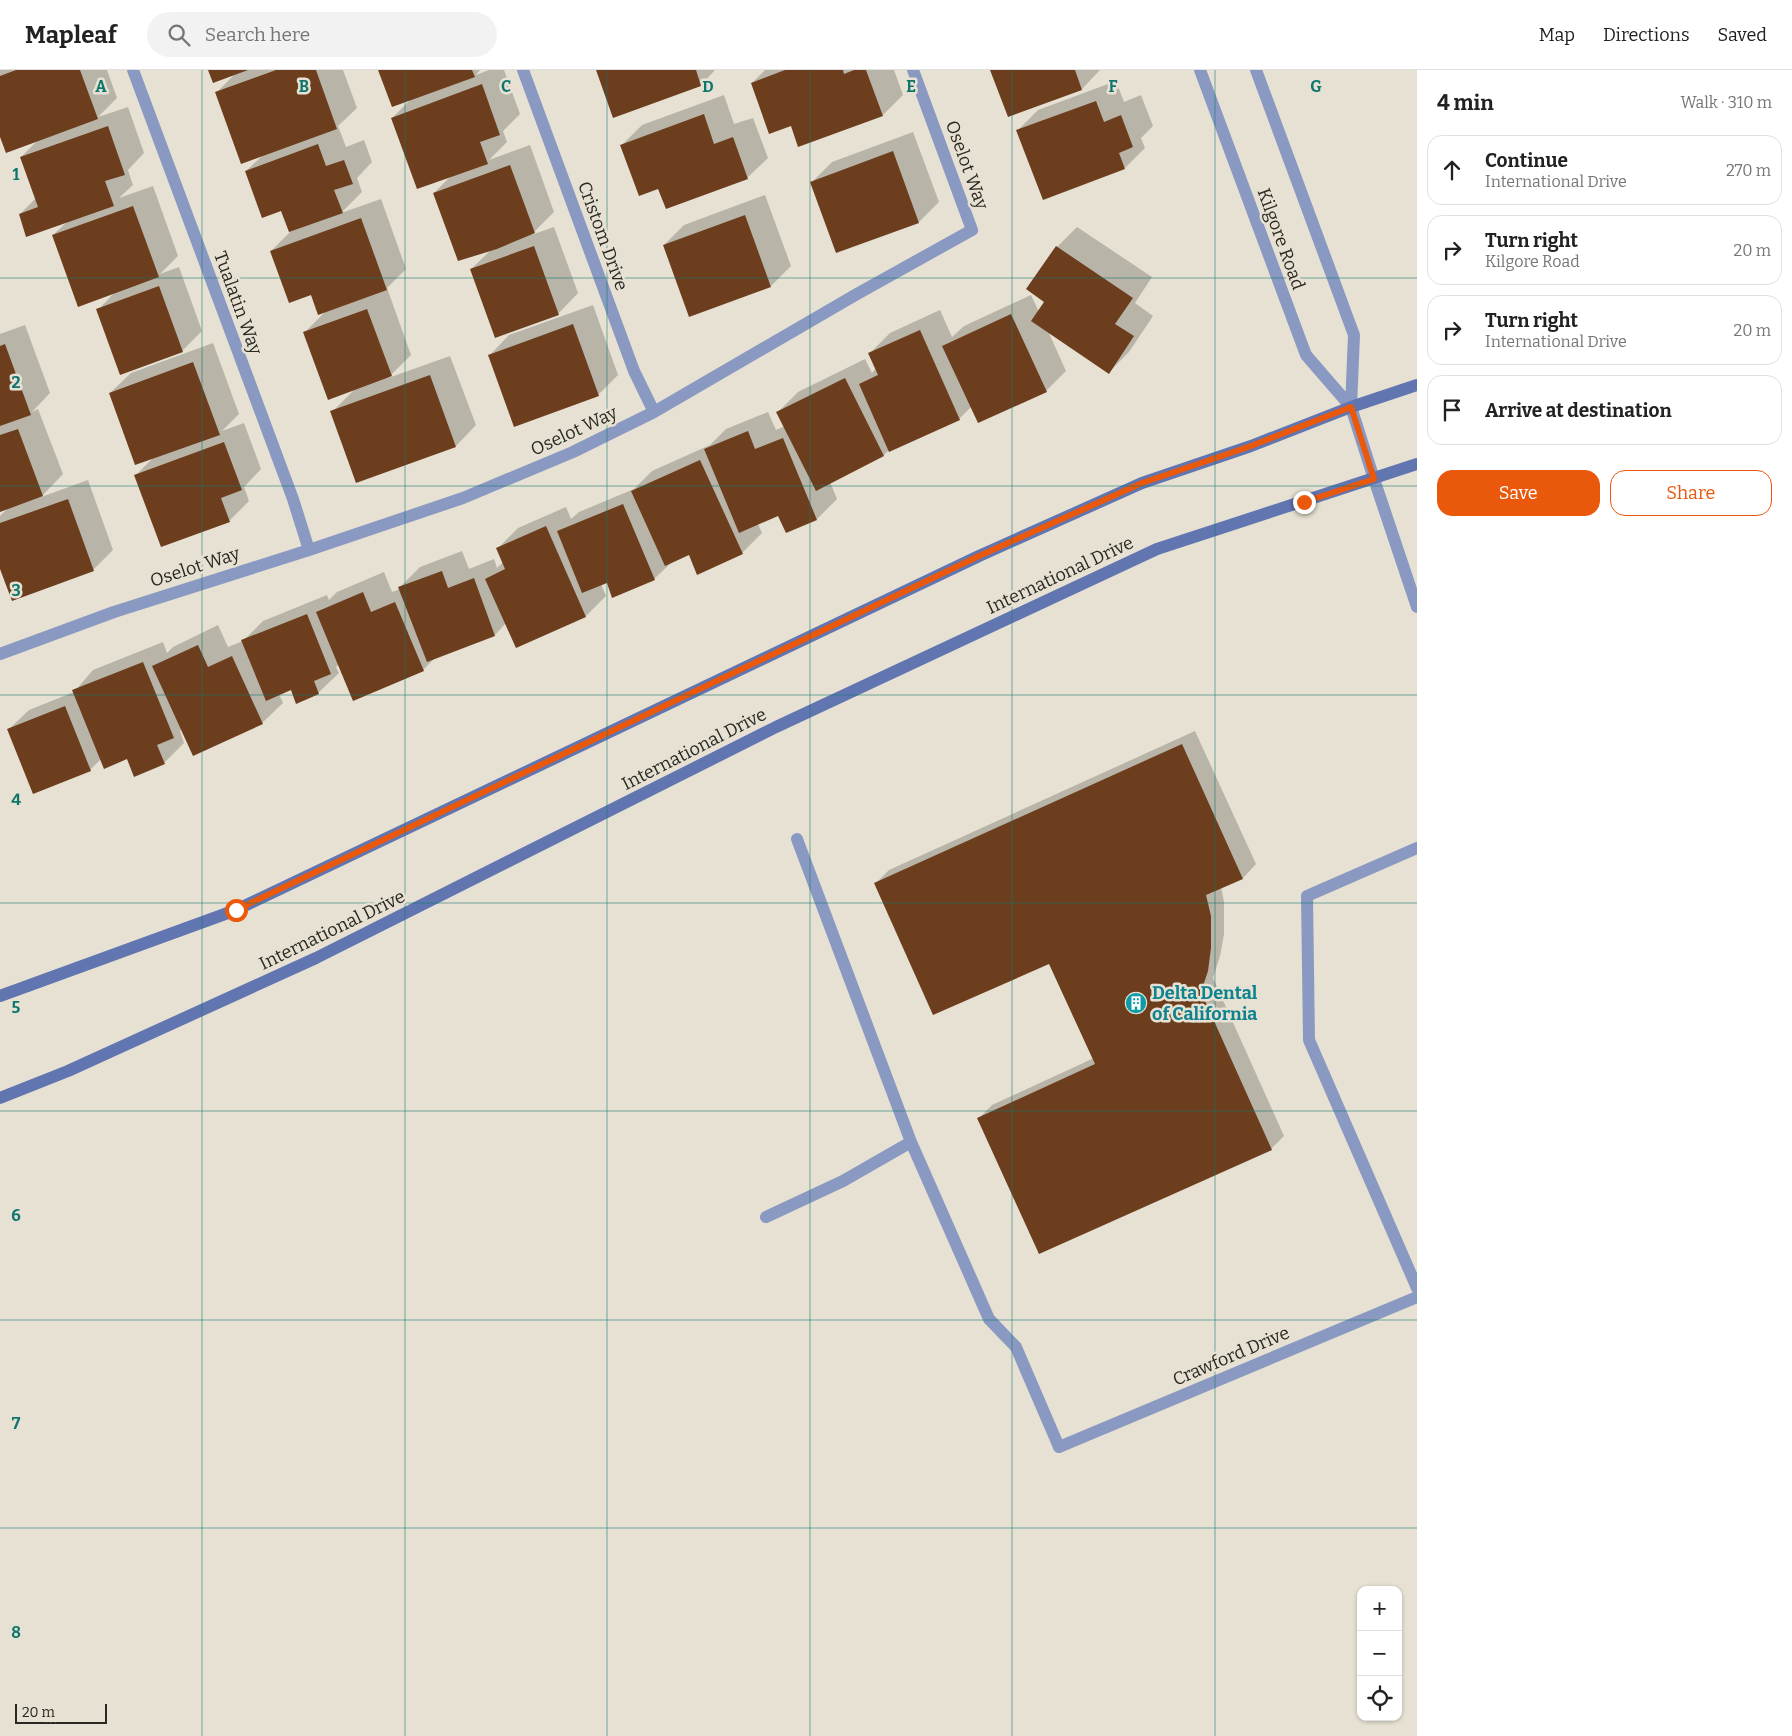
<!DOCTYPE html>
<html lang="en">
<head>
<meta charset="utf-8">
<style>
	body { margin:0; font-family:Bitter,serif; background:#f2f2f2; color:#222 }
	.controls { position:absolute; right:15px; bottom:15px; display:grid; overflow:hidden; border-radius:10px; box-shadow:0 1px 4px #0004 }
	.controls button { width:45px; height:45px; display:grid; place-items:center; padding:0; border:0; border-bottom:1px solid #e0e0e0; background:#fff; color:#222; font:25px sans-serif }
	.scale { position:absolute; left:15px; bottom:12px; width:92px; box-sizing:border-box; padding-left:5px; border:2px solid #2a2822; border-top:0; font-size:14px; line-height:18px; white-space:nowrap; color:#2a2822; -webkit-text-stroke:4px #e6e1d2; paint-order:stroke }
	.stop { position:absolute; width:15px; height:15px; margin:-11px; border:4px solid #ea580c; border-radius:50%; background:#fff }
	.stop.end { background:#ea580c; border-color:#fff; box-shadow:0 1px 5px #0008 }
	.list { margin:0; padding:0; list-style:none }
	h2 { display:flex; justify-content:space-between; align-items:center; height:65px; margin:0; padding:0 20px; font-size:21px }
	h2 small { font-size:16px; font-weight:400; color:#767676 }
	.list li { display:grid; grid-template-columns:32px 1fr auto; gap:15px; align-items:center; box-sizing:border-box; height:70px; margin:0 10px 10px; padding:0 10px; border:1px solid #e0e0e0; border-radius:15px }
	.list b { display:block; font-size:19px; white-space:nowrap }
	.list p { margin:0; font-size:16px; white-space:nowrap; color:#767676 }
	.list em { font-size:16px; font-style:normal; color:#767676 }
	.actions { display:flex; gap:10px; padding:15px 20px }
	.actions a { flex:1; padding:11px 0; border:1px solid #ea580c; border-radius:15px; text-align:center; font-size:18px; color:#ea580c }
	.actions .main { background:#ea580c; color:#fff }
	.icon { flex:none; width:28px; height:28px; fill:none; stroke:currentColor; stroke-width:2; stroke-linecap:round; stroke-linejoin:round }
	.map { position:relative; flex:none; width:1417px; height:1666px; overflow:hidden }
	header { display:flex; align-items:center; gap:30px; box-sizing:border-box; height:70px; padding:0 25px; background:#fff; border-bottom:1px solid #e0e0e0 }
	header strong { font-size:24px }
	nav { display:flex; gap:28px; margin-inline-start:auto; font-size:18px }
	.search { width:350px; height:45px; background:#f2f2f2; display:flex; align-items:center; gap:12px; box-sizing:border-box; padding:0 18px; border-radius:28px; color:#767676; font-size:19px }
	main { display:flex }
	aside { flex:1; background:#fff }
	.map>svg:first-child { display:block }
</style>
</head>
<body>
<header>
<strong>Mapleaf</strong>
<div class="search"><svg class="icon" aria-label="search" viewBox="0 0 24 24"><circle cx="10" cy="10" r="6"/><path d="M15 15l6 6"/></svg>Search here</div>
<nav><a>Map</a><a>Directions</a><a>Saved</a></nav>
</header>
<main>
<div class="map">
<svg width="1417" height="1666" viewBox="0 0 1417 1666">
	<rect width="100%" height="100%" fill="#e6e1d2"/>
	<path fill="#0003" d="M 0,0 L 107,0 L 117,28 L 98,47 L 128,37 L 144,83 L 128,100 L 133,115 L 119,128 L 153,116 L 178,186 L 160,204 L 179,197 L 202,261 L 182,281 L 98,240 L 115,222 L 53,165 L 68,151 L 20,144 L 36,128 L 21,87 L 39,69 L 0,63 Z
		M 209,0 L 343,0 L 357,38 L 338,56 L 346,77 L 364,70 L 372,92 L 357,108 L 362,122 L 341,143 L 381,129 L 406,199 L 387,218 L 411,285 L 388,308 L 450,286 L 476,355 L 456,376 L 357,411 L 332,342 L 355,319 L 305,262 L 326,241 L 271,181 L 290,162 L 282,140 L 246,101 L 263,85 L 217,22 L 236,3 Z
		M 380,0 L 480,0 L 476,5 L 489,0 L 504,0 L 520,44 L 503,61 L 507,72 L 489,90 L 530,75 L 554,142 L 531,165 L 554,157 L 578,223 L 558,244 L 471,199 L 492,179 L 434,123 L 452,105 L 392,48 L 411,29 Z
		M 597,0 L 715,0 L 701,15 Z
		M 765,0 L 894,0 L 903,25 L 883,45 L 792,55 L 752,13 Z
		M 992,0 L 1100,0 L 1082,19 L 1008,45 Z
		M 1116,11 L 1124,32 L 1141,25 L 1153,56 L 1141,68 L 1145,78 L 1125,98 L 1018,60 L 1038,40 Z
		M 724,25 L 734,54 L 753,48 L 768,88 L 747,108 L 659,117 L 622,75 L 642,55 Z
		M 913,62 L 939,132 L 919,152 L 812,112 L 832,92 Z
		M 765,125 L 791,196 L 771,216 L 664,175 L 684,155 Z
		M 1077,157 L 1152,207 L 1135,233 L 1153,246 L 1129,282 L 1109,302 L 1048,261 L 1066,301 L 1046,321 L 972,336 L 959,349 L 889,380 L 884,385 L 830,412 L 837,429 L 817,449 L 786,462 L 779,445 L 758,454 L 762,463 L 742,483 L 689,484 L 672,492 L 654,509 L 607,512 L 601,514 L 606,526 L 586,546 L 517,577 L 506,553 L 495,565 L 436,587 L 423,600 L 339,594 L 336,597 L 339,603 L 318,623 L 291,619 L 279,624 L 283,633 L 262,653 L 194,684 L 182,659 L 180,661 L 184,673 L 164,693 L 127,688 L 101,689 L 90,700 L 8,660 L 29,640 L 74,622 L 93,600 L 163,572 L 167,583 L 173,577 L 218,555 L 228,577 L 243,571 L 263,551 L 327,525 L 329,530 L 337,522 L 384,502 L 392,522 L 400,519 L 400,517 L 420,497 L 462,481 L 469,499 L 494,489 L 497,498 L 503,492 L 497,479 L 518,458 L 566,437 L 571,449 L 579,442 L 634,419 L 652,401 L 710,375 L 726,359 L 768,342 L 776,360 L 785,356 L 778,342 L 798,322 L 865,289 L 872,303 L 876,298 L 870,283 L 890,263 L 940,240 L 952,267 L 964,256 L 1031,225 L 1039,242 L 1046,232 L 1057,177 Z
		M 593,235 L 618,305 L 598,325 L 489,286 L 509,265 Z
		M 25,255 L 50,323 L 32,342 L 38,339 L 63,404 L 41,427 L 88,410 L 113,480 L 93,500 L 0,496 L 0,446 L 8,438 L 0,441 L 0,264 Z
		M 213,273 L 239,344 L 222,361 L 244,353 L 261,399 L 244,417 L 249,431 L 229,451 L 136,405 L 153,388 L 110,323 L 131,303 Z
		M 1195,661 L 1256,794 L 1243,808 L 1221,817 L 1224,832 L 1224,864 L 1220,886 L 1213,908 L 1284,1066 L 1271,1079 L 979,1048 L 992,1035 L 1094,988 L 1049,892 L 876,813 L 889,800 Z"/>
	<path fill="#6d3e1e" d="M 16,0 L 80,0 L 98,49 L 6,83 L 0,67 L 0,6 Z
		M 208,0 L 248,0 L 213,13 Z
		M 276,0 L 316,0 L 337,59 L 241,94 L 215,22 Z
		M 378,0 L 472,0 L 475,7 L 392,37 Z
		M 596,0 L 696,0 L 701,16 L 613,48 Z
		M 785,0 L 843,0 L 844,4 L 854,0 L 866,0 L 883,46 L 798,77 L 791,56 L 769,64 L 751,13 Z
		M 990,0 L 1075,0 L 1082,20 L 1008,47 Z
		M 482,14 L 500,65 L 480,72 L 488,94 L 417,119 L 391,48 Z
		M 1096,31 L 1104,52 L 1121,45 L 1133,77 L 1119,83 L 1125,99 L 1043,130 L 1016,60 Z
		M 704,44 L 714,74 L 733,67 L 748,109 L 666,139 L 658,119 L 639,126 L 620,75 Z
		M 108,56 L 125,105 L 105,111 L 114,136 L 26,167 L 19,144 L 38,137 L 20,87 Z
		M 318,74 L 326,96 L 344,90 L 353,114 L 334,120 L 343,143 L 289,162 L 281,141 L 262,148 L 245,101 Z
		M 893,81 L 919,153 L 836,183 L 810,112 Z
		M 510,95 L 535,163 L 497,179 L 458,191 L 433,123 Z
		M 133,136 L 159,207 L 78,237 L 52,165 Z
		M 745,145 L 771,217 L 689,247 L 663,175 Z
		M 361,148 L 387,220 L 318,245 L 311,225 L 289,233 L 270,181 Z
		M 534,176 L 559,245 L 495,268 L 470,199 Z
		M 1056,176 L 1133,228 L 1115,254 L 1134,266 L 1109,304 L 1031,251 L 1044,232 L 1026,219 Z
		M 159,216 L 183,282 L 120,305 L 96,239 Z
		M 367,239 L 392,306 L 328,330 L 303,262 Z
		M 1011,244 L 1047,322 L 978,353 L 942,276 Z
		M 573,254 L 599,326 L 514,357 L 488,285 Z
		M 920,260 L 960,350 L 889,382 L 859,314 L 878,305 L 868,283 Z
		M 5,274 L 31,345 L 0,356 L 0,276 Z
		M 193,292 L 220,365 L 135,395 L 109,323 Z
		M 430,305 L 456,377 L 356,413 L 330,341 Z
		M 845,308 L 884,386 L 816,421 L 776,342 Z
		M 18,359 L 43,426 L 0,442 L 0,365 Z
		M 748,361 L 755,379 L 783,368 L 817,450 L 786,463 L 778,446 L 739,463 L 704,379 Z
		M 224,372 L 242,420 L 221,428 L 230,452 L 161,477 L 134,405 Z
		M 700,390 L 743,484 L 697,505 L 689,485 L 665,496 L 631,421 Z
		M 68,429 L 94,501 L 12,531 L 0,499 L 0,453 Z
		M 623,434 L 655,510 L 612,528 L 607,513 L 582,523 L 557,461 Z
		M 546,456 L 586,547 L 516,578 L 485,509 L 505,499 L 496,478 Z
		M 442,501 L 448,518 L 474,508 L 495,566 L 427,592 L 398,517 Z
		M 363,522 L 371,542 L 395,532 L 424,601 L 353,631 L 316,542 Z
		M 307,544 L 331,604 L 314,611 L 319,624 L 296,634 L 291,620 L 266,631 L 241,570 Z
		M 198,575 L 208,597 L 232,586 L 263,654 L 193,686 L 152,596 Z
		M 143,592 L 174,668 L 157,675 L 165,694 L 134,707 L 127,689 L 104,699 L 72,620 Z
		M 65,636 L 91,701 L 33,724 L 7,659 Z
		M 1182,674 L 1243,809 L 1206,825 L 1211,846 L 1211,878 L 1208,901 L 1201,922 L 1272,1080 L 1039,1184 L 977,1048 L 1095,994 L 1049,894 L 933,945 L 874,813 Z"/>
	<g fill="none" stroke-linecap="round" stroke-linejoin="round">
		<path stroke="#8a99c2" stroke-width="12" d="M 797,769 L 911,1072 L 989,1249 L 1016,1277 L 1059,1377
			M 1417,778 L 1307,826 L 1309,970 L 1417,1218
			M 766,1147 L 843,1111 L 911,1072"/>
		<path stroke="#8a99c2" stroke-width="12" d="M 133,0 L 293,429 L 309,480
			M 523,0 L 634,301 L 654,342
			M 0,584 L 114,542 L 309,480 L 463,428 L 573,382 L 654,342 L 857,224 L 972,160 L 913,0
			M 1059,1377 L 1417,1227"/>
		<path stroke="#8a99c2" stroke-width="12" d="M 1200,0 L 1306,285 L 1351,337
			M 1256,0 L 1354,265 L 1351,337 L 1374,409 L 1417,537"/>
		<path stroke="#6175b1" stroke-width="12" d="M 0,926 L 236,840 L 979,486 L 1142,413 L 1251,376 L 1351,337 L 1417,315
			M 0,1028 L 68,1001 L 316,888 L 776,657 L 1157,479 L 1417,394"/>
	</g>
	<g fill="none" stroke-linecap="round" stroke-linejoin="round">
		<path stroke="#ea580c" stroke-width="6" d="M 236,840 L 979,486 L 1142,413 L 1251,376 L 1351,337 L 1374,409 L 1304,432"/>
	</g>
	<path fill="none" stroke="#0f766e" stroke-width="1" stroke-opacity="0.55" d="M 202,0 L 202,1666M 405,0 L 405,1666M 607,0 L 607,1666M 810,0 L 810,1666M 1012,0 L 1012,1666M 1215,0 L 1215,1666M 0,208 L 1417,208M 0,416 L 1417,416M 0,625 L 1417,625M 0,833 L 1417,833M 0,1041 L 1417,1041M 0,1250 L 1417,1250M 0,1458 L 1417,1458"/>
	<defs>
		<g id="building-disc" transform="scale(1.125)"><circle r="9.5" fill="#0f9aa8" stroke="#e6e1d2"/><path d="M-4-6H4V6H1V3H-1V6H-4ZM-2.5-4.3h1.7v1.8h-1.7ZM.8-4.3h1.7v1.8H.8ZM-2.5-1h1.7V.8h-1.7ZM.8-1h1.7V.8H.8Z" fill="#fff"/></g>
	</defs>
	<g fill-rule="evenodd">
		<use href="#building-disc" x="1136" y="933"/>
	</g>
	<g text-anchor="middle" dominant-baseline="central" stroke-width="5" stroke-linejoin="round" paint-order="stroke">
		<g font-size="18" fill="#2a2822" stroke="#e6e1d2">
			<text transform="translate(967 95) rotate(70)">Oselot Way</text>
			<text transform="translate(603 166) rotate(70)">Cristom Drive</text>
			<text transform="translate(1281 169) rotate(70)">Kilgore Road</text>
			<text transform="translate(238 233) rotate(70)">Tualatin Way</text>
			<text transform="translate(574 361) rotate(-25)">Oselot Way</text>
			<text transform="translate(195 497) rotate(-18)">Oselot Way</text>
			<text transform="translate(1060 505) rotate(-25)">International Drive</text>
			<text transform="translate(694 679) rotate(-27)">International Drive</text>
			<text transform="translate(332 860) rotate(-26)">International Drive</text>
			<text transform="translate(1231 1286) rotate(-23)">Crawford Drive</text>
		</g>
		<g font-size="18" font-weight="bold" fill="#0d838f" stroke="#e6e1d2" text-anchor="start">
			<text x="1152" y="923">Delta Dental<tspan x="1152" dy="21">of California</tspan></text>
		</g>
	</g>
	<g font-size="16" text-anchor="middle" font-weight="bold" fill="#0f766e" stroke="#e6e1d2" stroke-width="5" stroke-linejoin="round" paint-order="stroke">
		<text x="101" y="22">A</text>
		<text x="304" y="22">B</text>
		<text x="506" y="22">C</text>
		<text x="708" y="22">D</text>
		<text x="911" y="22">E</text>
		<text x="1113" y="22">F</text>
		<text x="1316" y="22">G</text>
		<text x="16" y="110">1</text>
		<text x="16" y="318">2</text>
		<text x="16" y="526">3</text>
		<text x="16" y="735">4</text>
		<text x="16" y="943">5</text>
		<text x="16" y="1151">6</text>
		<text x="16" y="1359">7</text>
		<text x="16" y="1568">8</text>
	</g>
</svg>
<div class="controls">
<button>+</button>
<button>−</button>
<button><svg class="icon" aria-label="locate" viewBox="0 0 24 24"><circle cx="12" cy="12" r="6"/><path d="M12 2v4M12 18v4M2 12h4M18 12h4"/></svg></button>
</div>
<div class="scale">20 m</div>
<div class="stop" style="left:236px;top:840px"></div>
<div class="stop end" style="left:1304px;top:432px"></div>
</div>
<aside>
<h2>4 min<small>Walk · 310 m</small></h2>
<ul class="list">
<li><svg class="icon" aria-label="ahead" viewBox="0 0 24 24"><path d="M12 20V5M6 11l6-6 6 6"/></svg><div><b>Continue</b><p>International Drive</p></div><em>270 m</em></li>
<li><svg class="icon" aria-label="right" viewBox="0 0 24 24"><path d="M7 20v-9h11M14 6l5 5-5 5"/></svg><div><b>Turn right</b><p>Kilgore Road</p></div><em>20 m</em></li>
<li><svg class="icon" aria-label="right" viewBox="0 0 24 24"><path d="M7 20v-9h11M14 6l5 5-5 5"/></svg><div><b>Turn right</b><p>International Drive</p></div><em>20 m</em></li>
<li><svg class="icon" aria-label="arrive" viewBox="0 0 24 24"><path d="M6 21V4h12l-3 4 3 4H6"/></svg><div><b>Arrive at destination</b></div></li>
</ul>
<div class="actions"><a class="main">Save</a><a>Share</a></div>
</aside>
</main>
</body>
</html>
